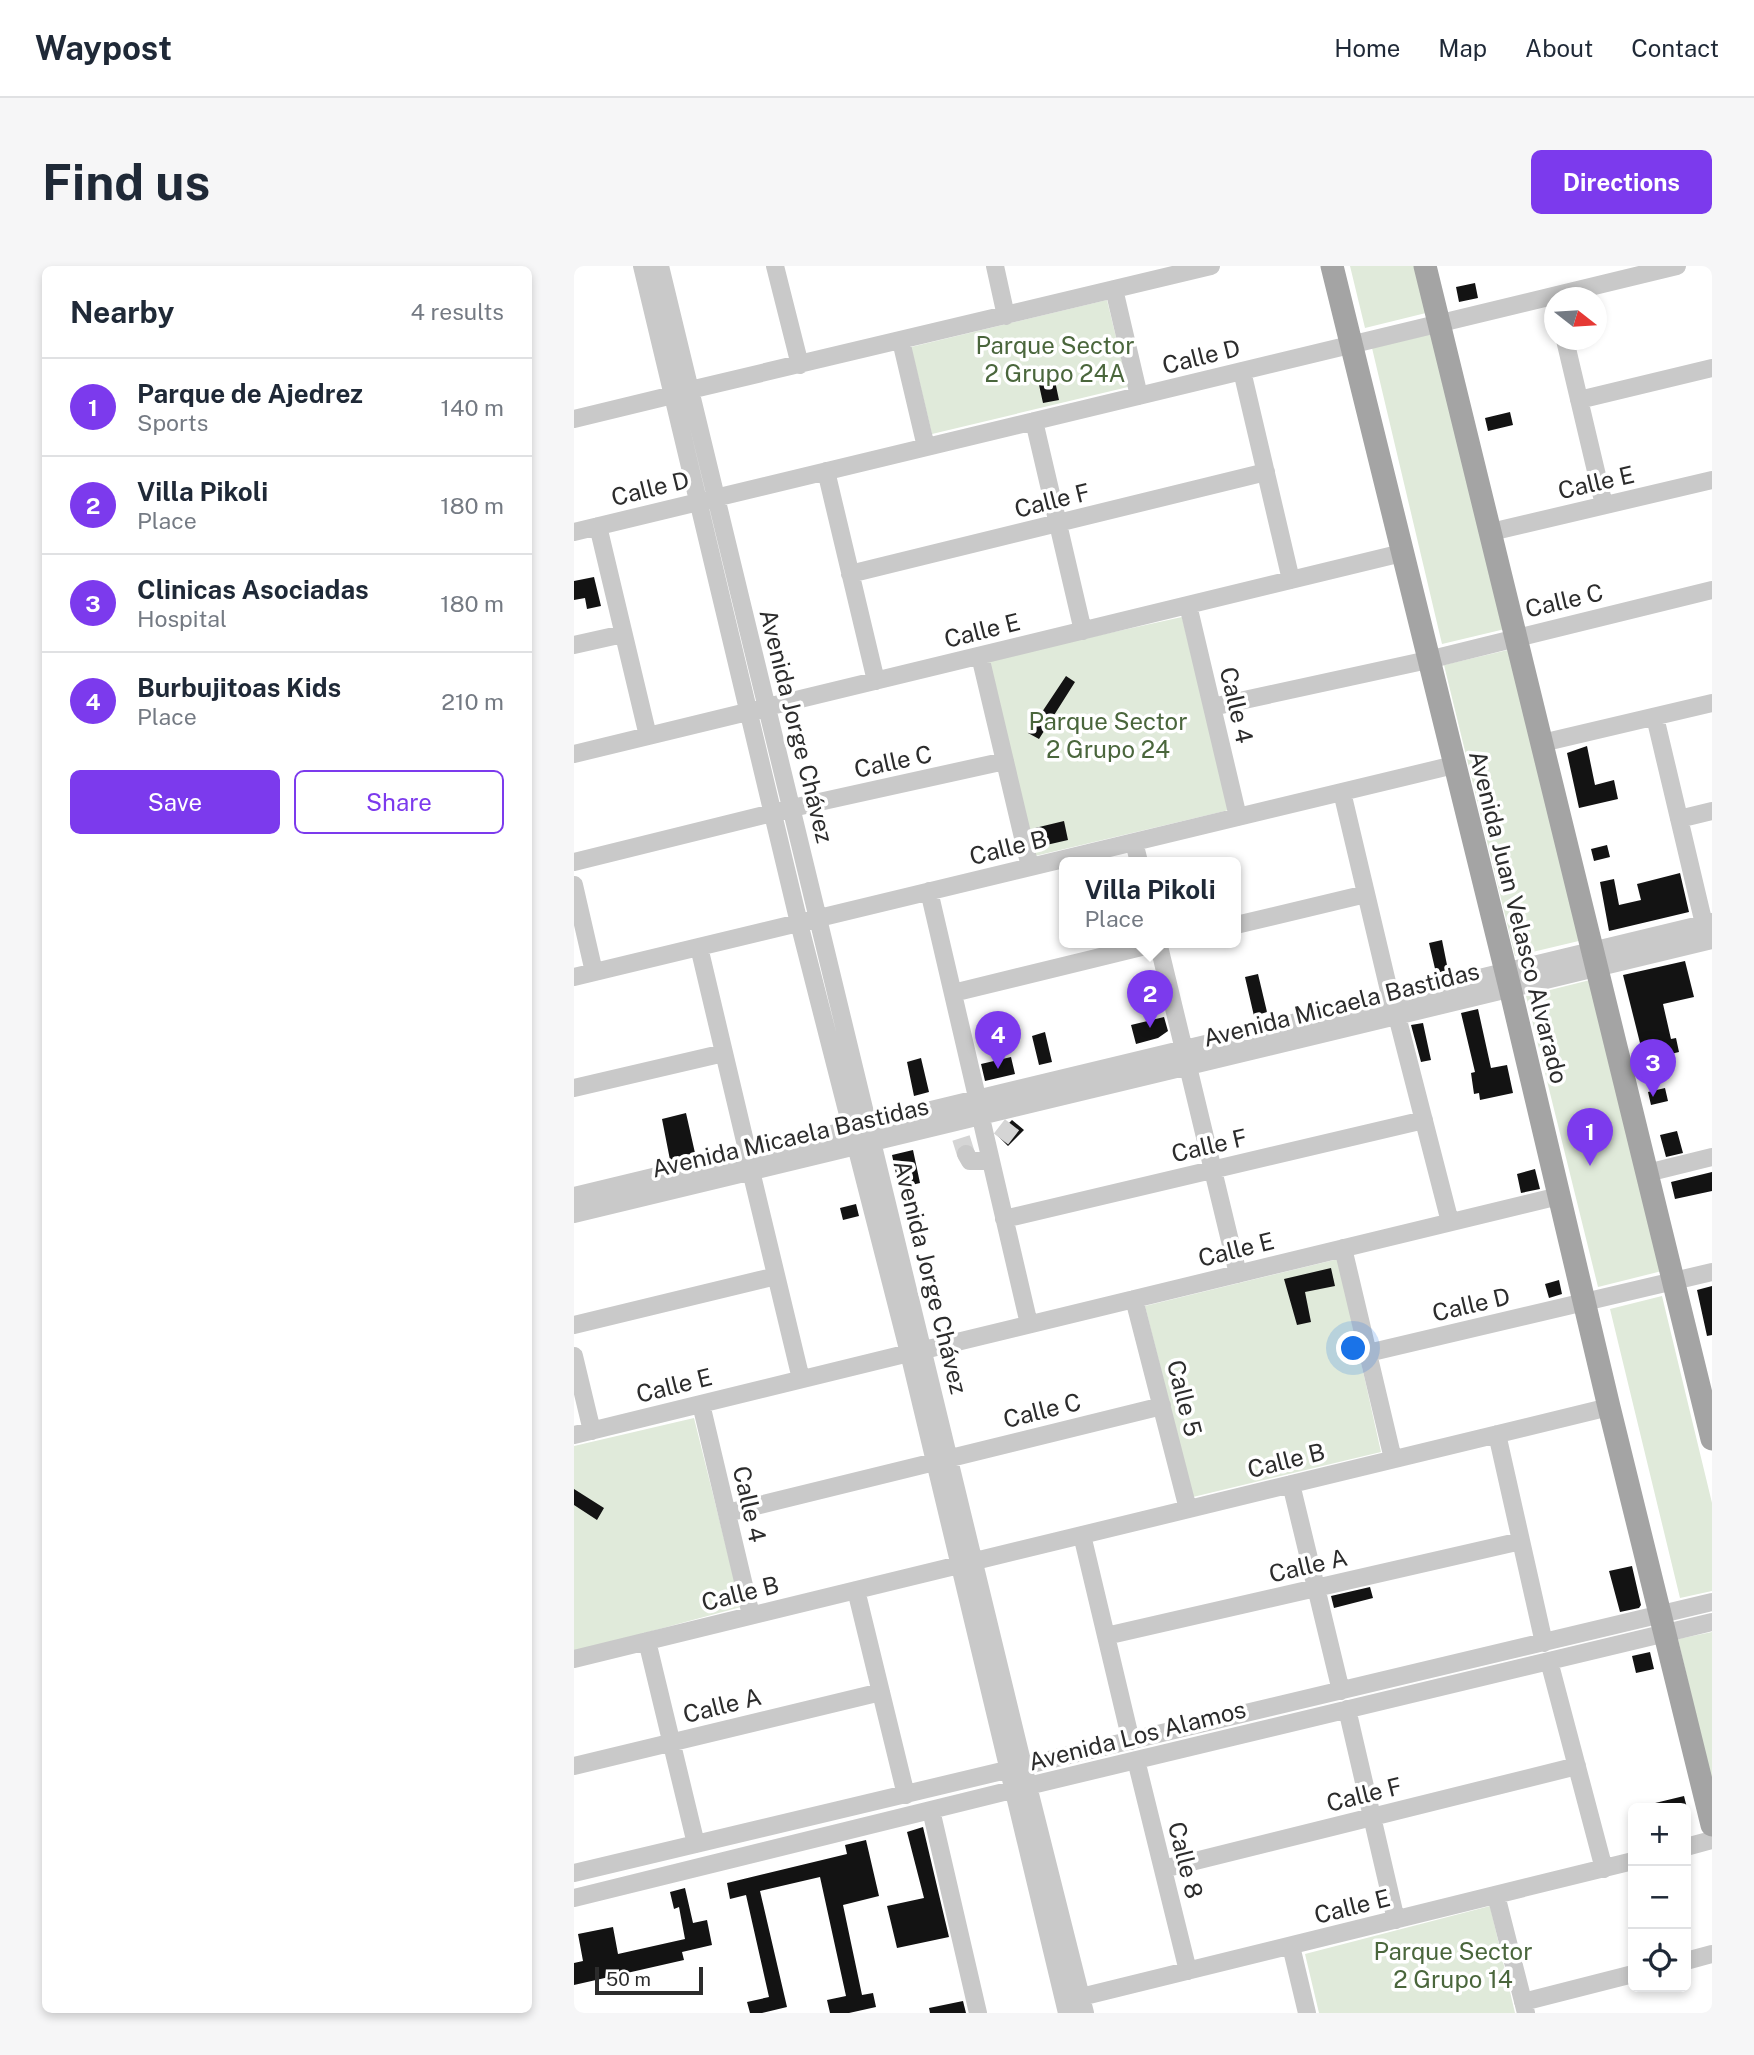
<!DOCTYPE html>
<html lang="en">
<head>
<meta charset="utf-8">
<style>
	body { margin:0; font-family:"Public Sans",sans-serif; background:#f6f6f7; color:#1f2937 }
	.controls { position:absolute; right:21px; bottom:21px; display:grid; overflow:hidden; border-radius:10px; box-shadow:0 4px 10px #0003 }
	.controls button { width:63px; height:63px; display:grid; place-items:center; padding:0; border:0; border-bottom:2px solid #e0e1e3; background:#fff; color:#1f2937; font:35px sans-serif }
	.compass { position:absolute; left:970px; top:21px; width:63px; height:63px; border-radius:50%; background:#fff; box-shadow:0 4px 10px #0003; rotate:107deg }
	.scale { position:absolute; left:21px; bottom:18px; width:108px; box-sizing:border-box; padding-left:7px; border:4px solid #2c2c2c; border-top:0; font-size:19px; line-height:24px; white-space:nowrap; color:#2c2c2c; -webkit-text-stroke:5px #fff; paint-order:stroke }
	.you { position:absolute; left:780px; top:1083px; width:24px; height:24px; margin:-18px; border:5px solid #fff; border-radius:50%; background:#1a73e8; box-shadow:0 0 0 10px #1a73e833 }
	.badge { display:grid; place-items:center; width:46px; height:46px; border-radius:50%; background:#7c3aed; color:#fff; font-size:23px; font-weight:700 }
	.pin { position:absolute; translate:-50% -58px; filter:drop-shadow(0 2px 4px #0008) }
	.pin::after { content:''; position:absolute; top:37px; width:24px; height:21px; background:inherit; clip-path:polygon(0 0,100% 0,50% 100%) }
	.popup { position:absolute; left:485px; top:591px; width:182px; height:91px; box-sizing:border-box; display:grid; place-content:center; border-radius:10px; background:#fff; filter:drop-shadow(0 2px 5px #0005); font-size:23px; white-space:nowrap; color:#747a83 }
	.popup b { font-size:26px; color:#1f2937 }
	.popup::after { content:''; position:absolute; left:50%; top:100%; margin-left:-14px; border:14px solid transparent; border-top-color:#fff }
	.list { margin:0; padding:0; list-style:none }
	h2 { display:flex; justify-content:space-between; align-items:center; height:91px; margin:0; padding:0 28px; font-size:30px }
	h2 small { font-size:23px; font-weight:400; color:#747a83 }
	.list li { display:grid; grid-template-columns:46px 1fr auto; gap:21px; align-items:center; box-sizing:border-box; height:98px; padding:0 28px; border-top:2px solid #e0e1e3 }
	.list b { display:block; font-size:26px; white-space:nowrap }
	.list p { margin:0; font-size:23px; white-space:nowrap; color:#747a83 }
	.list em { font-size:23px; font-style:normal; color:#747a83 }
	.actions { display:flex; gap:14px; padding:21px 28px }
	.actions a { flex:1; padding:16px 0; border:2px solid #7c3aed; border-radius:10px; text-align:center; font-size:24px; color:#7c3aed }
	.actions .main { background:#7c3aed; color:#fff }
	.icon { flex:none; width:38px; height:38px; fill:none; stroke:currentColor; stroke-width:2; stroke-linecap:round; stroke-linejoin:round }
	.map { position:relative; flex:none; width:1138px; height:1747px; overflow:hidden; border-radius:10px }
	header { display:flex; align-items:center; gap:42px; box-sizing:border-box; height:98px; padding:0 35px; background:#fff; border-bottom:2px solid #e0e1e3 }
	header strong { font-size:33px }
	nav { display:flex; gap:38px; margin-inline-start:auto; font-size:24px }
	.intro { display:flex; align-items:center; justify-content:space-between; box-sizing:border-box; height:168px; padding:0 42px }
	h1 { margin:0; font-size:49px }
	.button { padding:18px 32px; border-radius:10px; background:#7c3aed; color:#fff; font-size:24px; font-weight:700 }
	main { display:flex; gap:42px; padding:0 42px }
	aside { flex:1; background:#fff; border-radius:10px; box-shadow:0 4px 10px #0003 }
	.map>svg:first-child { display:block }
</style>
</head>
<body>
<header>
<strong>Waypost</strong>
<nav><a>Home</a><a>Map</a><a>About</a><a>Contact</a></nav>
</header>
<div class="intro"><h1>Find us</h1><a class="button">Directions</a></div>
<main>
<aside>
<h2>Nearby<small>4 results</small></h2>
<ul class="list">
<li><span class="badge">1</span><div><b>Parque de Ajedrez</b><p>Sports</p></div><em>140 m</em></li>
<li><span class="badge">2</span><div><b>Villa Pikoli</b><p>Place</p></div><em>180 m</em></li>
<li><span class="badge">3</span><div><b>Clinicas Asociadas</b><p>Hospital</p></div><em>180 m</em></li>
<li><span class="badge">4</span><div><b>Burbujitoas Kids</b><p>Place</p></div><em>210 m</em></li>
</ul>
<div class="actions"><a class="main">Save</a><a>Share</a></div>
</aside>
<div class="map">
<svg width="1138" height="1747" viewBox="0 0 1138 1747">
	<rect width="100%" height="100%" fill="#fff"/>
	<path fill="#e0eada" d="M 776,0 L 844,0 L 856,46 L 791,62 Z
		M 533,34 L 554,121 L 358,168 L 337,81 Z
		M 861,67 L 931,363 L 868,378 L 798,82 Z
		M 608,351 L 655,544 L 461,590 L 413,394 Z
		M 938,383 L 1009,674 L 941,690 L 870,399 Z
		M 1016,714 L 1088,1005 L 1024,1021 L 952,730 Z
		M 764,993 L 807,1186 L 619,1231 L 571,1040 Z
		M 1088,1030 L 1138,1237 L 1138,1325 L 1106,1332 L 1036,1043 Z
		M 120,1152 L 167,1341 L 0,1386 L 0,1180 Z
		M 1138,1366 L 1138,1517 L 1104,1373 Z
		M 916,1640 L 941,1747 L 745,1747 L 731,1688 Z"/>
	<path fill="#131313" d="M 901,17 L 904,32 L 885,36 L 882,21 Z
		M 481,115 L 485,134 L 469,137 L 465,119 Z
		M 936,146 L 939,159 L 914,165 L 911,152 Z
		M 20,311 L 27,340 L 13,343 L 11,332 L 0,334 L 0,315 Z
		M 492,410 L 501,416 L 465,473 L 454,467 Z
		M 1013,480 L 1021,519 L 1040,514 L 1044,533 L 1005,542 L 993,487 Z
		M 490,555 L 494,574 L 468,580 L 461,562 Z
		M 1033,579 L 1036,591 L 1020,595 L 1017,583 Z
		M 1106,607 L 1115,646 L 1035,665 L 1026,616 L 1040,613 L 1045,639 L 1067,634 L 1063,618 Z
		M 868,674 L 874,704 L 862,707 L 855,677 Z
		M 1111,695 L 1120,731 L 1089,738 L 1097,773 L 1102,772 L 1105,786 L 1068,795 L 1065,782 L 1067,781 L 1049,709 Z
		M 684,708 L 693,746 L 680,750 L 671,711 Z
		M 904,743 L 917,802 L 933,799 L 939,827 L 906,834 L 905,827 L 900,828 L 897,807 L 901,806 L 887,747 Z
		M 590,751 L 594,765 L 584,772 L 562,778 L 557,759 Z
		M 849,757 L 857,794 L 847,796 L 837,759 Z
		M 471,766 L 478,796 L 465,799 L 458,770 Z
		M 437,791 L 441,808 L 411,815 L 407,798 Z
		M 347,792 L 355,826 L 340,830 L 333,796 Z
		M 1091,822 L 1094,835 L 1077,839 L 1074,826 Z
		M 112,847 L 121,887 L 96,894 L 88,853 Z
		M 438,854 L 450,864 L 434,880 L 423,869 Z
		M 1103,865 L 1109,887 L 1092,891 L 1086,869 Z
		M 339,884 L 346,917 L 325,922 L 318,889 Z
		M 961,903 L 966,923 L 947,927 L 943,908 Z
		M 1138,906 L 1138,925 L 1101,933 L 1097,916 Z
		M 282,938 L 285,950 L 269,954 L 266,942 Z
		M 757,1002 L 761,1020 L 731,1026 L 737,1056 L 723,1059 L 710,1013 Z
		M 985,1014 L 988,1028 L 975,1032 L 971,1018 Z
		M 1138,1020 L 1138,1069 L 1133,1070 L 1123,1024 Z
		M 0,1223 L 30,1242 L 23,1254 L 0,1239 Z
		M 1058,1300 L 1067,1339 L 1065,1342 L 1046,1346 L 1035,1305 Z
		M 796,1321 L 799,1332 L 760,1342 L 757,1330 Z
		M 1076,1386 L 1080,1403 L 1062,1407 L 1058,1390 Z
		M 1110,1530 L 1113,1542 L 1078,1542 L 1077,1538 Z
		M 349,1561 L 375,1671 L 323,1682 L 313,1640 L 350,1632 L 333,1566 Z
		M 292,1574 L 305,1630 L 269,1639 L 288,1729 L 299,1727 L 302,1741 L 275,1747 L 256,1747 L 253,1734 L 272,1730 L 246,1611 L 186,1625 L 213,1741 L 188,1747 L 176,1747 L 173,1736 L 195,1731 L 172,1629 L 156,1633 L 153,1617 L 273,1588 L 271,1579 Z
		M 111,1622 L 119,1657 L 133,1654 L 138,1679 L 108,1686 L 110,1694 L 0,1719 L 0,1697 L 9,1695 L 4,1668 L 39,1661 L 44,1688 L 111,1673 L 105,1641 L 100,1643 L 96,1626 Z
		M 389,1735 L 392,1747 L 356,1747 L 355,1742 Z"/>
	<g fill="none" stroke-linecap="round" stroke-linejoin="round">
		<path stroke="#d5d5d5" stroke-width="18" stroke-dasharray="18 9" stroke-linecap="butt" d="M 387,872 L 392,888
			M 427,873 L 441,855"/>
		<path stroke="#c9c9c9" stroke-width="18" d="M 68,0 L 225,657 L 335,1087 L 493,1747
			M 86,0 L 454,1520 L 511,1747
			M 201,0 L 226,99
			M 421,0 L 432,50
			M 540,23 L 565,130
			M 991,74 L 1030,239
			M 327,75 L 352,181
			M 668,105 L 717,314
			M 116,124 L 637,0
			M 1005,134 L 1138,102
			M 0,153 L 99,129
			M 460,155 L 509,365
			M 252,205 L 302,415
			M 24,260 L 74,470
			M 0,266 L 1103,0
			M 917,266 L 1138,214
			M 276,308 L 692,206
			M 614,339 L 664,551
			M 0,379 L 49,368
			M 406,390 L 456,601
			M 638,441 L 854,394 L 1138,324
			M 1081,451 L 1130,658
			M 968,477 L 1138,437
			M 0,488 L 828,287
			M 768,526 L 817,733
			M 1105,553 L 1138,545
			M 560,576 L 565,596
			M 0,596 L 218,542 L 431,495
			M 0,619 L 20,706
			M 355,625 L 403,831
			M 662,659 L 792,628
			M 584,676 L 664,1008
			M 125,681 L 174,888
			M 0,711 L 880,499
			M 379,727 L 588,676
			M 823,750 L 876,956
			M 0,822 L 150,787
			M 407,852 L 455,1058
			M 392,888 L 396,895 L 416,895
			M 177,905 L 227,1113
			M 1073,907 L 1138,891
			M 0,930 L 1138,656
			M 0,948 L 1138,674
			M 430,953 L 850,854
			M 769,982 L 819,1193
			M 560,1033 L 614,1243
			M 0,1059 L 202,1010
			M 350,1084 L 985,930
			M 794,1087 L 1138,1006
			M 0,1090 L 18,1165
			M 127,1138 L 177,1349
			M 923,1168 L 970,1377
			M 0,1169 L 335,1087
			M 717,1218 L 767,1425
			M 153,1247 L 588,1140
			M 508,1269 L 557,1475
			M 401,1295 L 1035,1141
			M 282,1324 L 332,1529
			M 532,1370 L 947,1275
			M 73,1375 L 122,1578
			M 0,1393 L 385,1299
			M 975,1395 L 1030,1603
			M 773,1443 L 822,1654
			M 562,1494 L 614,1705
			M 0,1500 L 307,1426
			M 357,1544 L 404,1747
			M 1112,1581 L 1138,1574
			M 589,1603 L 1003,1500
			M 0,1607 L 1138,1336
			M 922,1629 L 952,1747
			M 0,1632 L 454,1520 L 1138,1356
			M 717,1680 L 733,1747
			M 1112,1695 L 1138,1688
			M 507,1731 L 1059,1595
			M 949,1736 L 1059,1708"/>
		<path stroke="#a4a4a4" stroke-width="23" d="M 758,0 L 936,722 L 1035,1141 L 1138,1559
			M 851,0 L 1138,1173"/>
	</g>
	<g text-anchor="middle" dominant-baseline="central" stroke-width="7" stroke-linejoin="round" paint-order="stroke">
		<g font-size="24" fill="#4a663c" stroke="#fff">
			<text x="481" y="79">Parque Sector<tspan x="481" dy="28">2 Grupo 24A</tspan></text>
			<text x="534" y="455">Parque Sector<tspan x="534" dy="28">2 Grupo 24</tspan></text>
			<text x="879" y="1685">Parque Sector<tspan x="879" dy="28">2 Grupo 14</tspan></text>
		</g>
		<g font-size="24" fill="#2c2c2c" stroke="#fff">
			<text transform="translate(627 90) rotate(-14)">Calle D</text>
			<text transform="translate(1022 216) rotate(-13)">Calle E</text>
			<text transform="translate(76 222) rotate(-14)">Calle D</text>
			<text transform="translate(478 234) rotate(-14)">Calle F</text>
			<text transform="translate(990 334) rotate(-13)">Calle C</text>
			<text transform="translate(408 364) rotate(-14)">Calle E</text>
			<text transform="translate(663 439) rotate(77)">Calle 4</text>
			<text transform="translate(223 460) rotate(76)">Avenida Jorge Chávez</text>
			<text transform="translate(319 495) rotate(-12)">Calle C</text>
			<text transform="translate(434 581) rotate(-14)">Calle B</text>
			<text transform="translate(945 651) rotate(76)">Avenida Juan Velasco Alvarado</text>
			<text transform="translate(767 738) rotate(-14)">Avenida Micaela Bastidas</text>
			<text transform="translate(216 871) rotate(-13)">Avenida Micaela Bastidas</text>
			<text transform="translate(635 879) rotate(-13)">Calle F</text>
			<text transform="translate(662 983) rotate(-14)">Calle E</text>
			<text transform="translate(357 1011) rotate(76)">Avenida Jorge Chávez</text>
			<text transform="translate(897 1038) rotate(-13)">Calle D</text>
			<text transform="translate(100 1119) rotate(-14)">Calle E</text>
			<text transform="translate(611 1132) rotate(76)">Calle 5</text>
			<text transform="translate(468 1144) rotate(-14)">Calle C</text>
			<text transform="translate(712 1194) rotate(-14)">Calle B</text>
			<text transform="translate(176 1238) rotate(77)">Calle 4</text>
			<text transform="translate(734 1299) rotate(-13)">Calle A</text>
			<text transform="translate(166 1327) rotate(-14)">Calle B</text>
			<text transform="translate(148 1439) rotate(-14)">Calle A</text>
			<text transform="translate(563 1469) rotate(-14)">Avenida Los Alamos</text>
			<text transform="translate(790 1528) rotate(-14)">Calle F</text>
			<text transform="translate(612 1594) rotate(76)">Calle 8</text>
			<text transform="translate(778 1640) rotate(-14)">Calle E</text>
		</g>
	</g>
</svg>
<div class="controls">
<button>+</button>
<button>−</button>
<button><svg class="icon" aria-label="locate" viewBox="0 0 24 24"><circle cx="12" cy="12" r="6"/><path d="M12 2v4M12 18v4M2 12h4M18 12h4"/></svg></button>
</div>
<svg class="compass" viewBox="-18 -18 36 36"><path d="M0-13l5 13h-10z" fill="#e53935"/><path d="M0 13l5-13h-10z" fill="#747a83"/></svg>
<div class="scale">50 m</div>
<div class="you"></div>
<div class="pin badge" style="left:1016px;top:900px">1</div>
<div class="pin badge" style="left:576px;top:762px">2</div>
<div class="popup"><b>Villa Pikoli</b>Place</div>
<div class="pin badge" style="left:1079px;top:831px">3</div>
<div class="pin badge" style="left:424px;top:803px">4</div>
</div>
</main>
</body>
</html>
